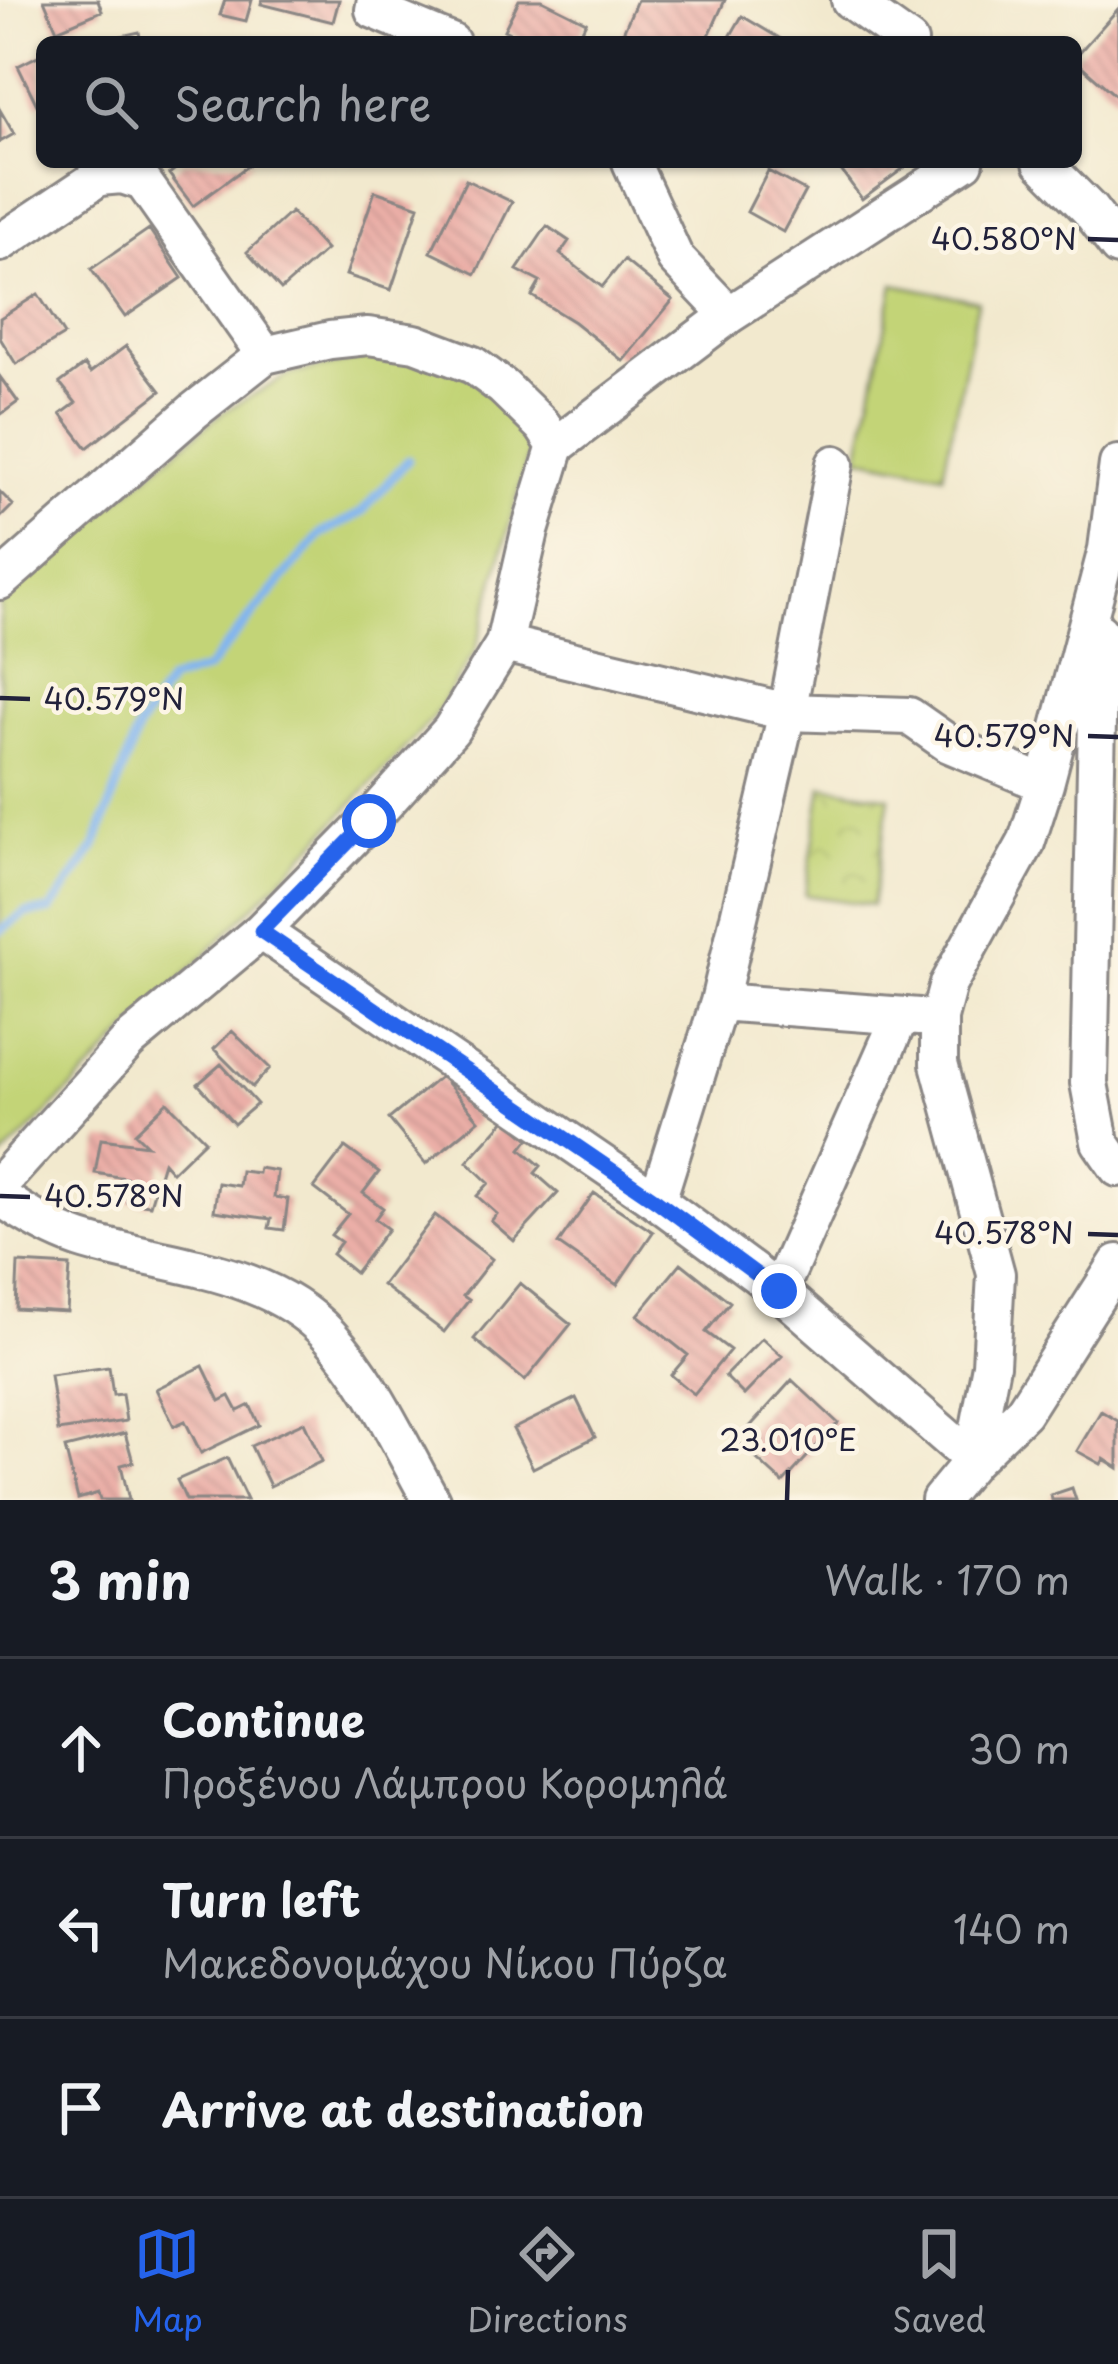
<!DOCTYPE html>
<html lang="en">
<head>
<meta charset="utf-8">
<style>
	body { margin:0; font-family:"Playpen Sans",sans-serif; background:#242831; color:#f1f3f6 }
	.stop { position:absolute; width:36px; height:36px; margin:-27px; border:9px solid #2563eb; border-radius:50%; background:#fff }
	.stop.end { background:#2563eb; border-color:#fff; box-shadow:0 3px 12px #0008 }
	.list { margin:0; padding:0; list-style:none }
	h2 { display:flex; justify-content:space-between; align-items:center; height:156px; margin:0; padding:0 48px; font-size:51px }
	h2 small { font-size:39px; font-weight:400; color:#9ea1a6 }
	.list li { display:grid; grid-template-columns:78px 1fr auto; gap:36px; align-items:center; box-sizing:border-box; height:180px; padding:0 48px; border-top:3px solid #363941 }
	.list b { display:block; font-size:45px; white-space:nowrap }
	.list p { margin:0; font-size:39px; white-space:nowrap; color:#9ea1a6 }
	.list em { font-size:39px; font-style:normal; color:#9ea1a6 }
	.icon { flex:none; width:66px; height:66px; fill:none; stroke:currentColor; stroke-width:2; stroke-linecap:round; stroke-linejoin:round }
	.map { position:relative; flex:none; width:1118px; height:1500px; overflow:hidden }
	.search { position:absolute; background:#171b24; box-shadow:0 3px 9px #0004; left:36px; right:36px; top:36px; height:132px; display:flex; align-items:center; gap:30px; box-sizing:border-box; padding:0 42px; border-radius:18px; color:#9ea1a6; font-size:45px }
	.sheet { height:696px; background:#171b24 }
	nav { display:flex; justify-content:space-around; align-items:center; box-sizing:border-box; height:168px; border-top:3px solid #363941; background:#171b24; font-size:33px; color:#9ea1a6 }
	nav a { display:grid; justify-items:center; gap:6px }
	nav .on { color:#2563eb }
	.map>svg:first-child { display:block }
</style>
</head>
<body>
<div class="map">
<svg width="1118" height="1500" viewBox="0 0 1118 1500">
	<defs>
		<pattern id="park-crowns" width="20" height="18" patternUnits="userSpaceOnUse" patternTransform="scale(3)"><rect width="20" height="18" fill="#c3d477"/><path d="M2 6a3 3 0 1 1 6 0M12 15a3 3 0 1 1 6 0" fill="none" stroke="#a7b668"/></pattern>
		<pattern id="building-back-hatch" width="6" height="6" patternUnits="userSpaceOnUse" patternTransform="scale(3)"><rect width="6" height="6" fill="#ebafa7"/><path d="M-1 5l2 2M0 0l6 6M5-1l2 2" fill="none" stroke="#c99691"/></pattern>
	</defs>
	<rect width="100%" height="100%" fill="#fcf5e5"/>
	<filter id="ink" filterUnits="userSpaceOnUse"><feTurbulence type="fractalNoise" baseFrequency=".00833" numOctaves="2"/><feDisplacementMap in="SourceGraphic" scale="24" xChannelSelector="R" yChannelSelector="G"/><feConvolveMatrix kernelMatrix="1 2 1 2 8 2 1 2 1" color-interpolation-filters="sRGB"/></filter>
	<filter id="wash" filterUnits="userSpaceOnUse"><feTurbulence type="fractalNoise" baseFrequency=".004" numOctaves="4" result="noise"/><feDisplacementMap in="SourceGraphic" scale="48" xChannelSelector="R" yChannelSelector="G"/><feGaussianBlur stdDeviation="2.7" result="paint"/><feColorMatrix in="noise" values="0 0 0 0 0 0 0 0 0 0 0 0 0 0 0 0 0 1.4 0 .05"/><feComposite in="paint" operator="in"/></filter>
	<g filter="url(#wash)">
		<rect width="100%" height="100%" fill="#f2e9ce"/>
		<path fill="#c3d477" stroke="#727b59" stroke-width="3" d="M 894,284 L 978,301 L 943,474 L 859,457 Z
			M 379,355 L 428,356 L 473,377 L 532,441 L 476,650 L 432,719 L 290,870 L 0,1160 L 0,599 L 224,411 L 291,374 Z"/>
		<path fill="url(#park-crowns)" stroke="#727b59" stroke-width="3" d="M 822,786 L 890,797 L 872,905 L 805,895 Z"/>
		<g fill="none" stroke-linecap="round" stroke-linejoin="round">
			<path stroke="#82b5ef" stroke-width="9" d="M 0,931 L 25,913 L 50,911 L 95,847 L 138,729 L 169,681 L 206,670 L 321,534 L 361,513 L 408,460"/>
		</g>
		<g id="blocks">
			<path fill="url(#building-back-hatch)" d="M 44,0 L 98,0 L 102,11 L 57,30 Z
				M 225,0 L 252,0 L 246,21 L 220,15 Z
				M 262,0 L 339,0 L 333,22 L 261,4 Z
				M 519,0 L 542,0 L 586,22 L 576,42 L 527,42 L 504,30 Z
				M 637,0 L 725,0 L 706,42 L 631,42 L 621,37 Z
				M 1118,9 L 1118,98 L 1076,61 L 1076,56 Z
				M 742,16 L 786,42 L 727,42 Z
				M 139,32 L 141,42 L 104,42 L 104,40 Z
				M 42,54 L 42,103 L 37,105 L 18,66 Z
				M 0,110 L 14,134 L 0,142 Z
				M 184,162 L 253,162 L 193,206 L 169,174 Z
				M 835,162 L 900,162 L 904,168 L 862,199 Z
				M 768,171 L 805,191 L 783,232 L 747,212 Z
				M 466,180 L 512,202 L 476,274 L 431,252 Z
				M 375,191 L 419,206 L 391,290 L 346,275 Z
				M 291,212 L 326,250 L 281,290 L 247,252 Z
				M 547,226 L 569,241 L 560,254 L 602,287 L 624,260 L 673,300 L 623,361 L 574,322 L 532,296 L 540,282 L 517,270 Z
				M 149,229 L 182,278 L 125,317 L 91,269 Z
				M 38,294 L 64,335 L 16,364 L 0,338 L 0,318 Z
				M 126,346 L 161,391 L 87,448 L 61,414 L 76,403 L 60,383 L 84,365 L 90,373 Z
				M 0,377 L 18,402 L 0,415 Z
				M 0,492 L 13,505 L 0,518 Z
				M 232,1031 L 270,1068 L 252,1087 L 214,1049 Z
				M 221,1064 L 257,1104 L 234,1124 L 198,1084 Z
				M 441,1076 L 479,1120 L 426,1164 L 389,1119 Z
				M 167,1102 L 205,1140 L 172,1172 L 163,1162 L 150,1205 L 127,1202 L 131,1179 L 95,1173 L 101,1139 L 147,1145 L 135,1133 Z
				M 506,1119 L 529,1139 L 521,1149 L 541,1166 L 535,1173 L 558,1193 L 514,1241 L 491,1221 L 497,1214 L 477,1196 L 489,1183 L 467,1162 Z
				M 345,1147 L 379,1172 L 363,1193 L 383,1208 L 375,1219 L 388,1229 L 355,1273 L 332,1254 L 341,1242 L 331,1235 L 348,1214 L 314,1188 Z
				M 259,1168 L 277,1171 L 274,1197 L 288,1199 L 284,1230 L 269,1228 L 271,1219 L 214,1211 L 218,1183 L 239,1186 L 241,1171 L 258,1173 Z
				M 594,1193 L 653,1232 L 617,1285 L 558,1244 Z
				M 435,1215 L 492,1259 L 463,1296 L 469,1300 L 444,1332 L 382,1285 Z
				M 18,1263 L 70,1266 L 67,1312 L 16,1309 Z
				M 681,1263 L 730,1302 L 706,1332 L 730,1350 L 694,1394 L 671,1375 L 688,1355 L 638,1315 Z
				M 520,1283 L 571,1324 L 525,1381 L 474,1339 Z
				M 762,1338 L 782,1356 L 744,1395 L 725,1376 Z
				M 203,1366 L 220,1401 L 230,1396 L 238,1411 L 250,1405 L 259,1425 L 201,1453 L 185,1421 L 174,1426 L 156,1389 Z
				M 109,1367 L 113,1395 L 122,1394 L 126,1421 L 58,1431 L 50,1375 Z
				M 792,1380 L 838,1423 L 783,1483 L 737,1441 Z
				M 576,1398 L 595,1437 L 533,1468 L 513,1429 Z
				M 1101,1411 L 1118,1421 L 1118,1468 L 1104,1459 L 1101,1464 L 1077,1451 Z
				M 304,1422 L 322,1461 L 270,1486 L 251,1446 Z
				M 125,1433 L 133,1462 L 121,1465 L 129,1500 L 100,1500 L 98,1493 L 78,1499 L 65,1448 Z
				M 227,1458 L 247,1500 L 186,1500 L 177,1480 Z
				M 1072,1488 L 1076,1500 L 1052,1500 L 1051,1495 Z"/>
		</g>
	</g>
	<g filter="url(#ink)">
		<use href="#blocks" fill-opacity="0" stroke="#8a8684" stroke-width="3"/>
		<g fill="none" stroke-linecap="round" stroke-linejoin="round">
			<g stroke="#8a8684" stroke-width="42">
				<path id="minor" d="M 376,0 L 374,10 L 451,42
					M 850,0 L 909,42
					M 631,162 L 675,258 L 729,315
					M 1042,162 L 1089,209 L 1118,247
					M 0,243 L 99,177 L 122,175 L 143,182 L 265,355
					M 0,581 L 195,410 L 265,355 L 330,340 L 368,336 L 415,343 L 473,365 L 503,387 L 543,426 L 556,446
					M 1099,632 L 1089,1083 L 1100,1142 L 1118,1168
					M 504,644 L 787,712 L 909,716 L 949,744 L 1045,784
					M 261,931 L 657,1201 L 779,1291 L 973,1460 L 1023,1412 L 1118,1263
					M 719,1002 L 919,1017
					M 0,1184 L 129,1041 L 261,931 L 369,821 L 451,730 L 504,644 L 530,531 L 556,446 L 729,315 L 965,162
					M 0,1197 C 26,1215 51,1230 81,1240 C 163,1266 266,1267 329,1335 C 372,1381 400,1445 431,1500
					M 657,1201 L 719,1002 L 787,712 L 835,464
					M 779,1291 L 900,1017
					M 940,1500 L 973,1460 L 991,1365 L 996,1274 L 939,1064 L 939,1018 L 948,984 L 1026,843 L 1045,784 L 1107,549 L 1118,464"/>
			</g>
			<use href="#minor" stroke="#fff" stroke-width="36"/>
		</g>
	</g>
	<g fill="none" stroke-linecap="round" stroke-linejoin="round" filter="url(#ink)">
		<path stroke="#2563eb" stroke-width="15" d="M 369,821 L 261,931 L 657,1201 L 779,1291"/>
	</g>
	<path fill="none" stroke="#22223b" stroke-width="4.5" d="M 1088,239 L 1118,240M 0,698 L 30,699M 1088,736 L 1118,737M 0,1196 L 30,1197M 1088,1234 L 1118,1235M 787,1500 L 788,1470"/>
	<g font-size="30" text-anchor="middle" fill="#22223b" stroke="#fcf5e5" stroke-width="9" stroke-linejoin="round" paint-order="stroke">
		<text x="1004" y="250">40.580°N</text>
		<text x="114" y="710">40.579°N</text>
		<text x="1004" y="747">40.579°N</text>
		<text x="114" y="1207">40.578°N</text>
		<text x="1004" y="1244">40.578°N</text>
		<text x="788" y="1451">23.010°E</text>
	</g>
</svg>
<div class="stop" style="left:369px;top:821px"></div>
<div class="stop end" style="left:779px;top:1291px"></div>
<div class="search"><svg class="icon" aria-label="search" viewBox="0 0 24 24"><circle cx="10" cy="10" r="6"/><path d="M15 15l6 6"/></svg>Search here</div>
</div>
<section class="sheet">
<h2>3 min<small>Walk · 170 m</small></h2>
<ul class="list">
<li><svg class="icon" aria-label="ahead" viewBox="0 0 24 24"><path d="M12 20V5M6 11l6-6 6 6"/></svg><div><b>Continue</b><p>Προξένου Λάμπρου Κορομηλά</p></div><em>30 m</em></li>
<li><svg class="icon" aria-label="left" viewBox="0 0 24 24"><path d="M17 20v-9H6M10 6l-5 5 5 5"/></svg><div><b>Turn left</b><p>Μακεδονομάχου Νίκου Πύρζα</p></div><em>140 m</em></li>
<li><svg class="icon" aria-label="arrive" viewBox="0 0 24 24"><path d="M6 21V4h12l-3 4 3 4H6"/></svg><div><b>Arrive at destination</b></div></li>
</ul>
</section>
<nav>
<a class="on"><svg class="icon" aria-label="map" viewBox="0 0 24 24"><path d="M3 6l6-2 6 2 6-2v14l-6 2-6-2-6 2zM9 4v14M15 6v14"/></svg>Map</a>
<a><svg class="icon" aria-label="directions" viewBox="0 0 24 24"><path d="M12 3l9 9-9 9-9-9zM9 14v-3h6M13 9l2 2-2 2"/></svg>Directions</a>
<a><svg class="icon" aria-label="saved" viewBox="0 0 24 24"><path d="M7 4h10v16l-5-4-5 4z"/></svg>Saved</a>
</nav>
</body>
</html>
